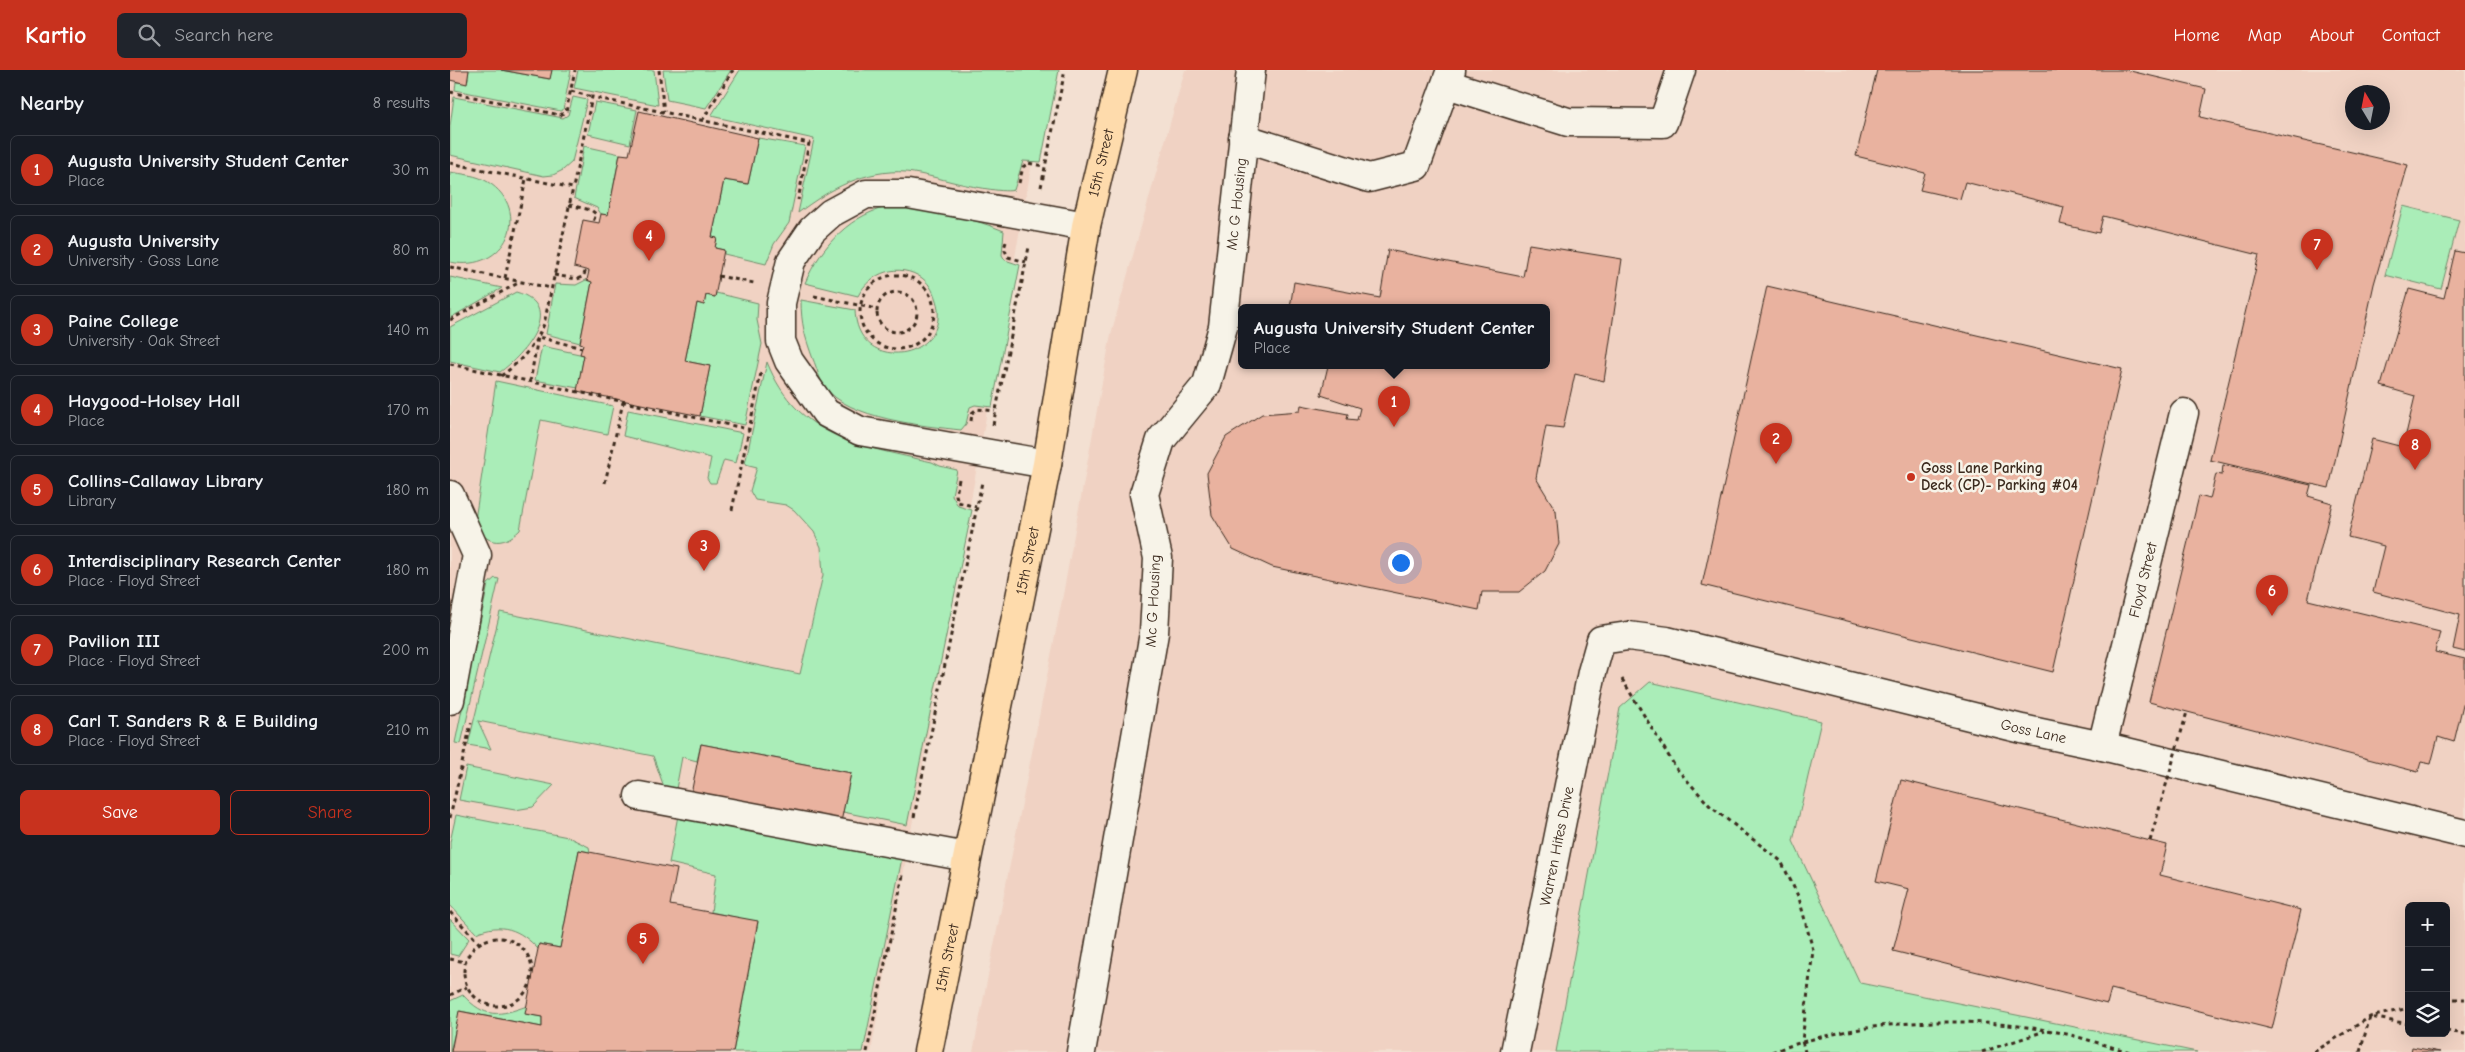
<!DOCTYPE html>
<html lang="en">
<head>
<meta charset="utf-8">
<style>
	body { margin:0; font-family:"Comic Neue",sans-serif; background:#20242c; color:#f1f3f6 }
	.controls { position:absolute; right:15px; bottom:15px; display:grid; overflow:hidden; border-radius:8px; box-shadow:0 5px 20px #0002 }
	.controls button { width:45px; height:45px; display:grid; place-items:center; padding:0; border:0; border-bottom:1px solid #363941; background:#171b24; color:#f1f3f6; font:25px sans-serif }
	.compass { position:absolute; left:1895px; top:15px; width:45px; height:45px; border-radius:50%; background:#171b24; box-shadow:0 5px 20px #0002; rotate:350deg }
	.you { position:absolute; left:950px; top:492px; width:18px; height:18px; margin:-12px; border:4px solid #fff; border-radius:50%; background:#1a73e8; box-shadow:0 0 0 8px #1a73e833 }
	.badge { display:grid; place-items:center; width:32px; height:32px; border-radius:50%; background:#c8321e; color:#fff; font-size:16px; font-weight:700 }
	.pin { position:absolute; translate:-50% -41px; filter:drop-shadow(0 1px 2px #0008) }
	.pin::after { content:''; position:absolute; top:26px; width:18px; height:15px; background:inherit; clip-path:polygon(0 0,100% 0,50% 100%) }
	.popup { position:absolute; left:788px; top:234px; width:312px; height:65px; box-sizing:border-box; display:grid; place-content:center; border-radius:8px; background:#171b24; filter:drop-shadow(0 1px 4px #0005); font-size:16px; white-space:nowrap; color:#9ea1a6 }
	.popup b { font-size:19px; color:#f1f3f6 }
	.popup::after { content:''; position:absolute; left:50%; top:100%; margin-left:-10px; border:10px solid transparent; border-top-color:#171b24 }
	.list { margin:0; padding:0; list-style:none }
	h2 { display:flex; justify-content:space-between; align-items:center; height:65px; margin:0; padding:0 20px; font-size:21px }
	h2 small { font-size:16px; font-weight:400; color:#9ea1a6 }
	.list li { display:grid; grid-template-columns:32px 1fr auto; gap:15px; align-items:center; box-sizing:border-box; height:70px; margin:0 10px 10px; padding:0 10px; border:1px solid #363941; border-radius:8px }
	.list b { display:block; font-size:19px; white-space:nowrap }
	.list p { margin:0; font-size:16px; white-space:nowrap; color:#9ea1a6 }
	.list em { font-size:16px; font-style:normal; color:#9ea1a6 }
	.actions { display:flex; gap:10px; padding:15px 20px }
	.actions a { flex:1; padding:11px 0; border:1px solid #c8321e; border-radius:8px; text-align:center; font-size:18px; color:#c8321e }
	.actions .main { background:#c8321e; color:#fff }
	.icon { flex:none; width:28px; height:28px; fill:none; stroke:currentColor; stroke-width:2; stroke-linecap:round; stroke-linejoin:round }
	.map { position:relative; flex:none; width:2015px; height:982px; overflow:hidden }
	header { display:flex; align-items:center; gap:30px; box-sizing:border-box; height:70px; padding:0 25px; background:#c8321e; color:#fff }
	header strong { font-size:24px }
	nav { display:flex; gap:28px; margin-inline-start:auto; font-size:18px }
	.search { width:350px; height:45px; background:#20242c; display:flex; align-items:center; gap:12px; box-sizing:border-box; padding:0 18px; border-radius:8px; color:#9ea1a6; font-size:19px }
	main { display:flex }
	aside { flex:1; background:#171b24 }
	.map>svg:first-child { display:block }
</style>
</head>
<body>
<header>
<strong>Kartio</strong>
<div class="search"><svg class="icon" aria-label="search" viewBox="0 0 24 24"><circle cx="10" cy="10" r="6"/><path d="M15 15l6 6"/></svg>Search here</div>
<nav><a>Home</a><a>Map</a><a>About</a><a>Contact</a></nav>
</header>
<main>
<aside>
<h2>Nearby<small>8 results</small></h2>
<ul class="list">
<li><span class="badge">1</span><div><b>Augusta University Student Center</b><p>Place</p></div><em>30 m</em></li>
<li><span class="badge">2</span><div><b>Augusta University</b><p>University · Goss Lane</p></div><em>80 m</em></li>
<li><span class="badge">3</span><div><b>Paine College</b><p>University · Oak Street</p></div><em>140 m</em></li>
<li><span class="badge">4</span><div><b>Haygood-Holsey Hall</b><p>Place</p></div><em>170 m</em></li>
<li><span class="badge">5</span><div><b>Collins-Callaway Library</b><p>Library</p></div><em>180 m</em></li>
<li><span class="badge">6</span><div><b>Interdisciplinary Research Center</b><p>Place · Floyd Street</p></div><em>180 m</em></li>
<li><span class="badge">7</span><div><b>Pavilion III</b><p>Place · Floyd Street</p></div><em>200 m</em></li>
<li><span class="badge">8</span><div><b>Carl T. Sanders R &amp; E Building</b><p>Place · Floyd Street</p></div><em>210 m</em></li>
</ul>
<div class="actions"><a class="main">Save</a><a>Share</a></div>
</aside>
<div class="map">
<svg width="2015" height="982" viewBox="0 0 2015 982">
	<rect width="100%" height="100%" fill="#f3e0d2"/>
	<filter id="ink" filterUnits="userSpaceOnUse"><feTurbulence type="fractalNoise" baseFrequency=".02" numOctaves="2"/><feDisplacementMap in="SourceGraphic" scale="10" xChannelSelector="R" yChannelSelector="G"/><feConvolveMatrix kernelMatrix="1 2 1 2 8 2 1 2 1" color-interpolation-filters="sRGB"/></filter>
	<g filter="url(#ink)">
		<path fill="#f0d2c3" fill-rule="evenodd" d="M 0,0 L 500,0 L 595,21 L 421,982 L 0,982 Z
			M 735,0 L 2015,0 L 2015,982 L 523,982 L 613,525 L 661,264 ZM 1902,22 L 1932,22 L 1932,52 L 1902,52 ZM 792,238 L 1096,238 L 1096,296 L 792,296 ZM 1959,836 L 1996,836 L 1996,963 L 1959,963 Z"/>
		<path fill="#aaedb8" stroke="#728c6b" d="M 19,0 L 51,0 L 99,9 L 102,0 L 121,0 L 113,40 L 111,41 L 5,20 L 6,12 L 17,13 Z
			M 128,0 L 204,0 L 208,35 L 124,18 Z
			M 213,0 L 281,0 L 256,38 L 217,30 Z
			M 290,0 L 609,0 L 591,92 L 573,91 L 564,120 C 556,123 526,117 516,115 C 496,111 476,104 456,102 C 416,99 379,119 348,143 L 364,69 L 261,46 Z
			M 4,27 L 113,48 L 118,45 L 123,27 L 137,30 L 122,92 L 113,100 L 103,105 L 94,106 L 0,85 L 0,56 Z
			M 145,32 L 187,40 L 180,74 L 138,64 Z
			M 308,68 L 355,76 L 339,153 L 324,174 L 316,194 L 274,184 L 274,180 L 265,178 L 267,168 L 262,167 L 274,110 L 298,114 Z
			M 134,76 L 170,84 L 158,145 L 151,144 L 147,138 L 124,128 Z
			M 0,102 C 12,104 27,105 38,112 C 83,140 57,204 0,192 Z
			M 443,136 C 476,137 523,148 554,161 L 552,185 L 555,190 L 570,195 L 542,337 L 525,335 L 520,337 L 516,354 L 511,360 C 475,356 398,349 375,317 C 369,309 367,298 363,289 C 355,267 351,254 351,230 L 405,240 C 407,306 500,290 487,234 C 484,223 481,215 472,208 C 449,192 420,202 408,226 L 355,213 C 371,176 402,142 443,136 Z
			M 1953,136 L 2009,150 L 1991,219 L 1935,205 Z
			M 0,207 L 52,218 L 0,248 Z
			M 136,210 L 142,212 L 130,273 L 96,264 L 105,214 L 126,215 Z
			M 66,222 C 116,236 74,285 50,302 L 0,291 L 0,257 Z
			M 266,223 L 308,233 L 307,250 L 312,274 L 295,355 L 250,346 L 260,296 L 235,291 L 247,233 L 254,235 L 256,225 L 265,227 Z
			M 92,276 L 134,285 L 128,318 L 85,310 Z
			M 317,292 C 348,369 411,376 482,392 L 490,396 L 507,400 L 502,425 L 508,436 L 522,440 L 457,755 L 393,742 L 401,703 L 251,674 L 247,691 L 232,687 L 226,719 L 214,717 L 203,686 L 28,651 L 41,679 L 18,675 L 50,542 L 350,604 L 373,505 L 371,477 L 364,462 L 344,440 L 336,435 L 305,430 L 300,421 L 307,397 L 295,394 Z
			M 46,311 L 163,336 L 157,364 L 91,350 L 70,460 C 52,478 33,475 25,450 Z
			M 178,340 L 293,363 L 286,393 L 274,390 L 266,413 L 260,413 L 257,408 L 261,388 L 173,366 Z
			M 45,508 L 49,509 L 11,674 L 5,673 L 38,514 Z
			M 1200,612 L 1371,651 L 1343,771 L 1410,913 L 1747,982 L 1106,982 L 1170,638 Z
			M 16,697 L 104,715 L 83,737 L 65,740 L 9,730 Z
			M 229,740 L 453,783 L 413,982 L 283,982 L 308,852 L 261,842 L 266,804 L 219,793 Z
			M 6,745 L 118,767 L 139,777 L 140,782 L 129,780 L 110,878 L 89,874 L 88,879 C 70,859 51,852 26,863 L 0,835 L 0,772 Z
			M 0,849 L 19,869 L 8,886 L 0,884 Z
			M 13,925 C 35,949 49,946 77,936 L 76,944 L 92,947 L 92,957 L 10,941 L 0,982 L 0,931 Z"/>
		<path fill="#e9b29f" stroke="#3b2a1e" d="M 0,0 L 19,0 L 17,14 L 0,10 Z
			M 51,0 L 102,0 L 100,9 Z
			M 1427,0 L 1676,0 L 1756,19 L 1750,47 L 1958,95 L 1924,214 L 1879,418 L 1760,390 L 1809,185 L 1653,146 L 1649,163 L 1610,154 L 1614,137 L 1515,112 L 1510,129 L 1470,120 L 1475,103 L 1406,86 Z
			M 189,41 L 308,68 L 298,114 L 274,110 L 262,167 L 267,168 L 265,178 L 274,180 L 265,227 L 256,225 L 254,235 L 247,233 L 235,291 L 260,296 L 250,346 L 127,321 L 134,285 L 130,284 L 133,274 L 130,273 L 142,212 L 137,210 L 139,201 L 124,197 L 133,150 L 149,153 L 151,144 L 158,145 L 170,84 L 179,85 Z
			M 1079,174 L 1172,189 L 1154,311 L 1125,304 L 1113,358 L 1096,356 L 1086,408 L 1106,441 L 1109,474 L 1095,501 L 1069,522 L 1032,522 L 1029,540 L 822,497 L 783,479 L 762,445 L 757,403 L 776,367 L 812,344 L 850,341 L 851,335 L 898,344 L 897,349 L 907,350 L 910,338 L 871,325 L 878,296 L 1096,296 L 1096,238 L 840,238 L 844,212 L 930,228 L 938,180 L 1073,207 Z
			M 2005,181 L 2015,183 L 2015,582 L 2003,579 L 2010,545 L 1923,522 L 1934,476 L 1898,467 L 1922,369 L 1953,377 L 1965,326 L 1931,316 L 1959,219 L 1994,228 Z
			M 1317,216 L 1672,299 L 1603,602 L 1252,515 Z
			M 1773,395 L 1861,415 L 1858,426 L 1882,433 L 1858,530 L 1990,562 L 1985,582 L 2015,589 L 2015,626 L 2004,672 L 1988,667 L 1981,694 L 1971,692 L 1968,702 L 1699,632 L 1749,426 L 1760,429 L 1766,404 L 1772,405 Z
			M 251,674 L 401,703 L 390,757 L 240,729 Z
			M 1451,710 L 1717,775 L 1710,805 L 1851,840 L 1822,959 L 1661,919 L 1657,934 L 1443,881 L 1459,819 L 1426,811 Z
			M 129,780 L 227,799 L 220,835 L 308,851 L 283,982 L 1,982 L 9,941 L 92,957 L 92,947 L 75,944 L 89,874 L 110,878 Z
			M 1962,977 L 1990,982 L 1961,982 Z"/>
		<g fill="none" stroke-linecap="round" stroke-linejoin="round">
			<g stroke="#3b2a1e" stroke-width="31">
				<g id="minor">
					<path d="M 997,14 L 1118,52 L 1213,53 L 1231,0"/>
					<path d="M 793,68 L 919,108 L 966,96 L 1001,0"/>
					<path d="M 597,394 L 410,361 L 376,343 L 339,291 L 331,271 L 331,233 L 341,191 L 362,160 L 381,143 L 416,124 L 458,124 L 636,156"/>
					<path d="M 0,425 L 27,485 L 0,630"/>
					<path id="s1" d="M 1652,676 L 1734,343"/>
					<path d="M 189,726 L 517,787"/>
					<path id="s2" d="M 631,982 L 704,563 L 708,488 L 694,424 L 711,370 L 757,314 L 773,257 L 801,0"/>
					<path id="s3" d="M 1065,982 L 1142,602 L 1151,570 L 1178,566 L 1217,571 L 1572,659 L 1652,676 L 2015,764"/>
				</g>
			</g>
			<g stroke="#3b2a1e" stroke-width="31">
				<g id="major">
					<path id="s4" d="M 478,982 L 597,394 L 636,156 L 673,0"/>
				</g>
			</g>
			<path stroke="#3b2a1e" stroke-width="3" stroke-dasharray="4 4" stroke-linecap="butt" d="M 209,0 L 214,42
				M 121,21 L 142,27
				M 0,22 L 110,45 L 116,42 L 125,0
				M 252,51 L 283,0
				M 0,93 L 123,118 L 142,27 L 359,73 L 348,130
				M 569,113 L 573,97 L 578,93 L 594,96
				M 591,117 L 615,0
				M 119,135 L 141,140 L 146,144 L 143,152
				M 556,172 L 554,178 L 558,187 L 576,192
				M 0,197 L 101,218
				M410 242a37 37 0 1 1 74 0a37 37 0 1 1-74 0Z
				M 104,205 L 127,209 L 133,207 L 136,200
				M 268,206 L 304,213
				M 55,208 L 76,109
				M427 242a20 20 0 1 1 40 0a20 20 0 1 1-40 0Z
				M 364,226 L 427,239
				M 0,250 L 70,212
				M 0,294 L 298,359
				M 51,306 C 70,292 85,276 94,254 L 123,118
				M 80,312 L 88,267 L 132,278
				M 521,351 L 522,343 L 527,339 L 545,341
				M 543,355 L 579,177
				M 509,409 L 506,425 L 508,432 L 526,437
				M 155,413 L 173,332
				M 282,440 L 311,303
				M 1172,609 L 1226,698 L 1261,737 L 1331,791 L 1349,828 L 1363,880 L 1352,971 L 1355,982
				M 464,747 L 532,412
				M 0,748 L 21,653
				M 0,842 L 29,873
				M14 902a34 34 0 1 1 68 0a34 34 0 1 1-68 0Z
				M 0,889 L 15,892
				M 0,925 L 17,917
				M 1996,929 L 2015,929
				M 1996,961 L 2015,964
				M 417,982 L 453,805
				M 1322,982 C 1409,950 1505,945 1596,960 C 1624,964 1652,975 1680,982
				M 1532,982 L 1595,961
				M 1864,982 L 1920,947 L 1959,938
				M 1910,982 L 1920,947 L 1959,954"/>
			<use href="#minor" stroke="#f7f3e8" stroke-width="28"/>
			<use href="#major" stroke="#fedbac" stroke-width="28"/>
			<path stroke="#3b2a1e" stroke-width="3" stroke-dasharray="4 4" stroke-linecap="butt" d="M 1700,771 L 1737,642"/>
		</g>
	</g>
	<circle fill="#c8321e" stroke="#f7f3e8" stroke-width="2" cx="1461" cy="407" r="5"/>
	<g text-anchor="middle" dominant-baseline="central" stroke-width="5" stroke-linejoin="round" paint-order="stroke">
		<g font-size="15" fill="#3b2a1e" stroke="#f7f3e8">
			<text stroke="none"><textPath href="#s4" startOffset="906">15th Street</textPath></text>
			<text stroke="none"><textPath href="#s2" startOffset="878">Mc G Housing</textPath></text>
			<text stroke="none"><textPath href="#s4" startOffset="501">15th Street</textPath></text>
			<text stroke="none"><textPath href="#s1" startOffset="171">Floyd Street</textPath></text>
			<text transform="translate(703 531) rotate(-87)">Mc G Housing</text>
			<text stroke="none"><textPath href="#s3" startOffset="865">Goss Lane</textPath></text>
			<text stroke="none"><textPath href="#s3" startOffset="210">Warren Hites Drive</textPath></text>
			<text stroke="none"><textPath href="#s4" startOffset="96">15th Street</textPath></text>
		</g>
		<g font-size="15" font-weight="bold" fill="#3b2a1e" stroke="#f7f3e8" text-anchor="start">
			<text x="1471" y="398">Goss Lane Parking<tspan x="1471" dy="17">Deck (CP)- Parking #04</tspan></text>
		</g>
	</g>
</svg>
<div class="controls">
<button>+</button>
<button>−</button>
<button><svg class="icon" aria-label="layers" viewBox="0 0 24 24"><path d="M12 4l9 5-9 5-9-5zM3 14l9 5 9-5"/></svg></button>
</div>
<svg class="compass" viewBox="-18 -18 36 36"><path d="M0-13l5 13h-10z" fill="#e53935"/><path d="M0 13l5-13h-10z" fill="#9ea1a6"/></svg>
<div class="you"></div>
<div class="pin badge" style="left:944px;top:357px">1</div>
<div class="popup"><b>Augusta University Student Center</b>Place</div>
<div class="pin badge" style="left:1326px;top:394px">2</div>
<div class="pin badge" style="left:254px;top:501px">3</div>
<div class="pin badge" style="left:199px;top:191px">4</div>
<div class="pin badge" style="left:193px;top:894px">5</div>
<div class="pin badge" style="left:1822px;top:546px">6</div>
<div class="pin badge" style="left:1867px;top:200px">7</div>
<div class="pin badge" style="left:1965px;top:400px">8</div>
</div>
</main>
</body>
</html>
